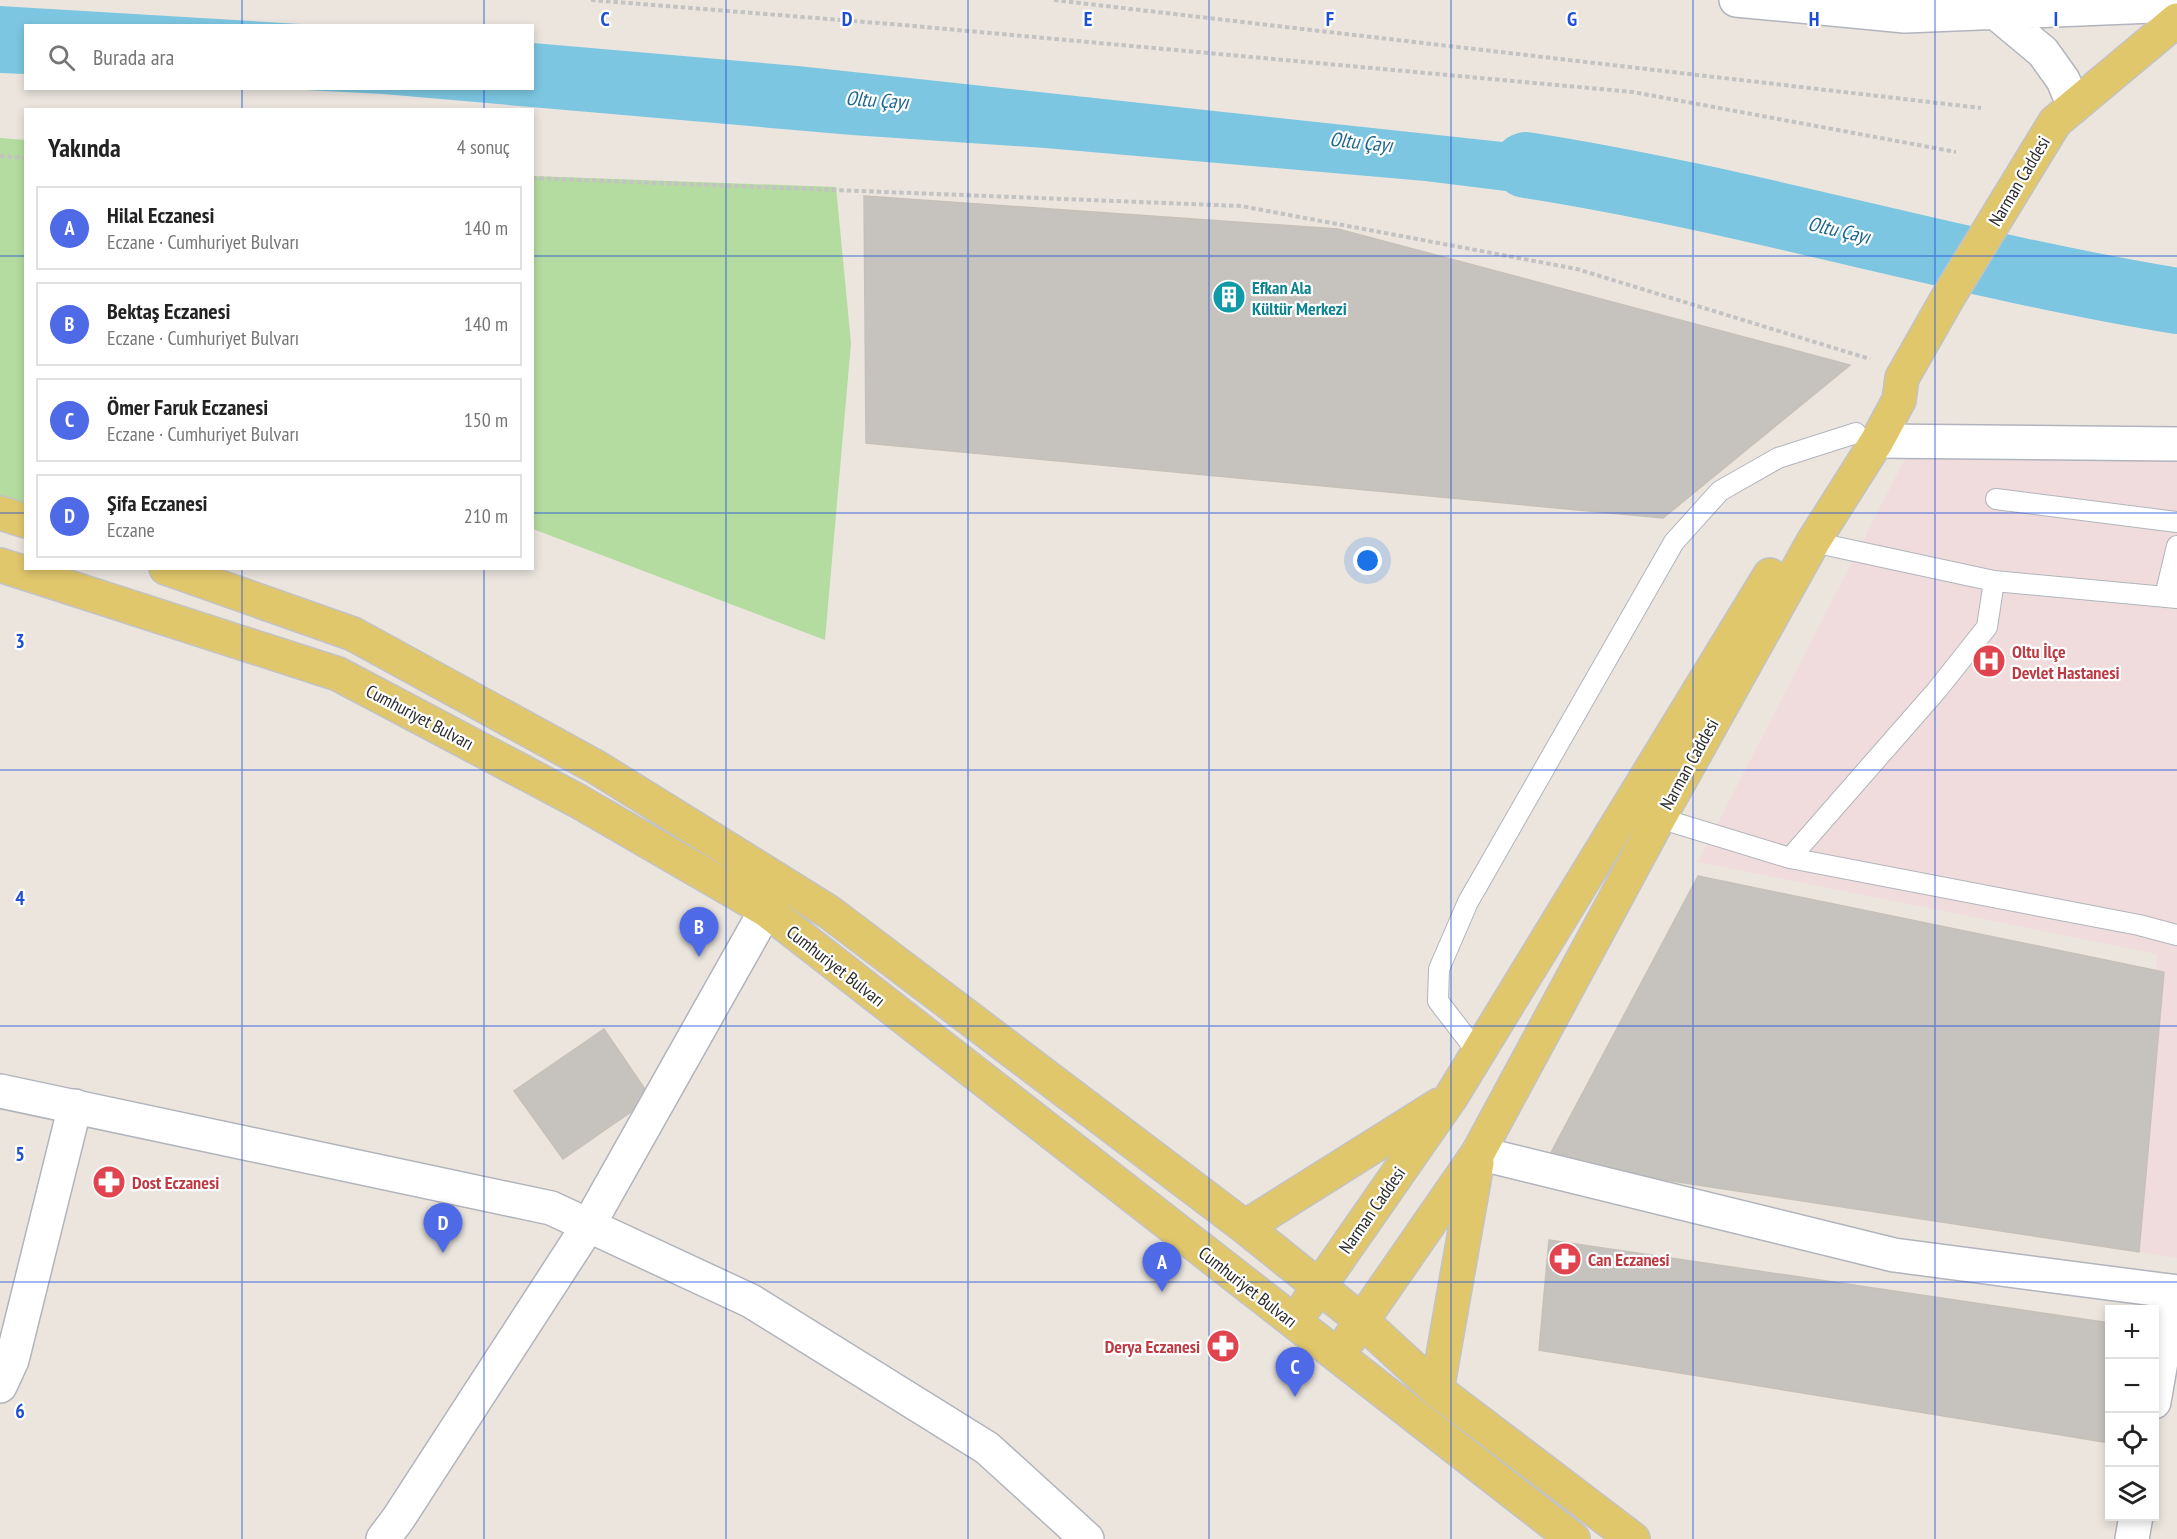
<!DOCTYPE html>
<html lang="tr">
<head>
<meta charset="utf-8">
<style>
	body { margin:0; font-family:"PT Sans Narrow",sans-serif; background:#f6f6f6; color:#222 }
	.controls { position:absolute; right:18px; bottom:18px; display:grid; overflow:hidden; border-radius:0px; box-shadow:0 3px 9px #0003 }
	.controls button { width:54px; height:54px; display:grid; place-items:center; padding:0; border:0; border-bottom:2px solid #e0e0e0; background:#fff; color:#222; font:30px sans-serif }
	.you { position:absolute; left:1368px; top:561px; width:21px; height:21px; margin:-15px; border:4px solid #fff; border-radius:50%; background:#1a73e8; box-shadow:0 0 0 9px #1a73e833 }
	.badge { display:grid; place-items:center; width:39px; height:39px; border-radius:50%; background:#4f6ae6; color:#fff; font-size:20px; font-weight:700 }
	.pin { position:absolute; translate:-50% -50px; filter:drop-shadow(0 2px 3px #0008) }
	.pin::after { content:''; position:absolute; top:32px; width:21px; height:18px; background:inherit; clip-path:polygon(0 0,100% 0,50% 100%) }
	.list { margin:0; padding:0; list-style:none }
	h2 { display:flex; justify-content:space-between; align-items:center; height:78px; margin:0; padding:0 24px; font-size:26px }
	h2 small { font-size:20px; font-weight:400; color:#767676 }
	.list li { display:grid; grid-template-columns:39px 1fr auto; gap:18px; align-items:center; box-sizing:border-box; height:84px; margin:0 12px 12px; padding:0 12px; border:2px solid #e0e0e0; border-radius:0px }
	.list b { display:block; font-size:22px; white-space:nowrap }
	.list p { margin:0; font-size:20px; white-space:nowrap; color:#767676 }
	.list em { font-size:20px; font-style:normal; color:#767676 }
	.icon { flex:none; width:33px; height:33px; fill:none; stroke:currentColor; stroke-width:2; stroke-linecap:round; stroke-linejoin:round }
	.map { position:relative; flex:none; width:2177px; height:1539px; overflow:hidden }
	.search { position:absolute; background:#fff; box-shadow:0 3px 9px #0003; left:24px; top:24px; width:510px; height:66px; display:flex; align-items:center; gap:15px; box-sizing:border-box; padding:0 21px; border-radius:0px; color:#767676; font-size:22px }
	.panel { position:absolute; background:#fff; box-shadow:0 3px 9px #0003; left:24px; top:108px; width:510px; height:462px; border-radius:0px }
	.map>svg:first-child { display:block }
</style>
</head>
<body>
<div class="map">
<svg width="2177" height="1539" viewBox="0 0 2177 1539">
	<rect width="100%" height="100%" fill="#ebe5de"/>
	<path fill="#f0dcdd" d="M 1907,455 L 2177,461 L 2177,1258 L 2139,1252 L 2157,954 L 1698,862 Z"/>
	<path fill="#b4dba0" d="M 0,138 L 25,140 L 25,508 L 0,501 Z
		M 532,176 L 836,187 L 851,343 L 825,640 L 533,529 Z"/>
	<path fill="#7cc6e1" d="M 0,6 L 317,25 L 26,26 L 25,74 L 0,73 Z
		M 533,43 L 798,66 L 1613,154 L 1619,205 L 1425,181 L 1045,148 L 852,135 L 383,94 L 285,89 L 532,88 Z"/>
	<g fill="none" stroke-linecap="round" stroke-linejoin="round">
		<path stroke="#7cc6e1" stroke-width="66" d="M 1526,165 C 1745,199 1958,265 2177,301"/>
	</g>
	<path fill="#c6c2bd" stroke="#c6c1b8" stroke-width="1.5" d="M 864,196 L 1338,229 L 1850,365 L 1663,518 L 866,443 Z
		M 1698,876 L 2164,972 L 2139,1252 L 1546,1162 Z
		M 604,1029 L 651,1098 L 563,1159 L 514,1091 Z
		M 1549,1240 L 2110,1323 L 2110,1443 L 1539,1350 Z"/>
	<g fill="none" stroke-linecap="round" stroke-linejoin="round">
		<g stroke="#b1b4bc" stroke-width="22">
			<path id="lane" d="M 1996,499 L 2177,522
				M 1813,542 L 1994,581 L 2177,598
				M 2165,596 L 2177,546
				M 1659,818 L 1790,858 L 2139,925 L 2177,935
				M 1790,858 L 1937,690 L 1987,627 L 1994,581
				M 1478,1053 L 1438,1001 L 1439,969 L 1468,902 L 1674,542 L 1720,491 L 1778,458 L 1856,433"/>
		</g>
		<g stroke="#b1b4bc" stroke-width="36">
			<path id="street" d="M 1877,441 L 2177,444
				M 1478,1153 L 1894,1255 L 2177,1292
				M 0,1386 L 12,1360 L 75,1106
				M 2154,1402 L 2173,1292
				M 2132,1539 L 2136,1516"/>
		</g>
		<g stroke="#b1b4bc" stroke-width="36">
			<path id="secondary" d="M 1736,0 L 1905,16 L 2177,5
				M 1995,12 L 2043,52 L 2063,80 L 2074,106
				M 0,1091 L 551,1208 L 751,1301 L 987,1448 L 1087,1539
				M 383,1539 L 398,1519 L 588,1226 L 766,910"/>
		</g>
		<g stroke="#c3c3c3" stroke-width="36">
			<path id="primary" d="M 0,513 L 26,521
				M 0,565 L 338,674 L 578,801 L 766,910 L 1573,1539
				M 166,568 L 353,634 L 596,767 L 829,912 L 1245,1227 L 1362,1321 L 1437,1390 L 1633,1539
				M 1245,1227 L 1439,1105
				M 1307,1304 L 1451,1097 L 1770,575
				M 1350,1338 L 1478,1153 L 1659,818 L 1813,542 L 1877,441 L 1899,400 L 1902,378 L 1947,299 L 2055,122 L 2177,20
				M 1437,1390 L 1477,1163"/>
		</g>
		<path stroke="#c3c3c3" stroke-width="4" stroke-dasharray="4.5 3" stroke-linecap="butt" d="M 591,0 L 903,25 L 1633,92 L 1956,152
			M 1054,0 L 1981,108
			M 0,156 L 26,158
			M 532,178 L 1241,206 L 1577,269 L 1870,359"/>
		<use href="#lane" stroke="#fff" stroke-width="20"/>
		<use href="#street" stroke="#fff" stroke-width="33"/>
		<use href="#secondary" stroke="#fff" stroke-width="33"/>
		<use href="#primary" stroke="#e1c76c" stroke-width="33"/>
	</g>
	<path fill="none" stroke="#1d4ed8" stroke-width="1.5" stroke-opacity="0.55" d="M 242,0 L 242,26M 484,0 L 484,26M 726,0 L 726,1539M 968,0 L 968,1539M 1209,0 L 1209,1539M 1451,0 L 1451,1539M 1693,0 L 1693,1539M 1935,0 L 1935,1539M 242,88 L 242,110M 484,88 L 484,110M 0,256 L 26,256M 532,256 L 2177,256M 0,513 L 26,513M 532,513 L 2177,513M 242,568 L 242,1539M 484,568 L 484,1539M 0,770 L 2177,770M 0,1026 L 2177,1026M 0,1282 L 2177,1282"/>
	<defs>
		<g id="building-disc" transform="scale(1.725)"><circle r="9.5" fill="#0f9aa8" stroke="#fff"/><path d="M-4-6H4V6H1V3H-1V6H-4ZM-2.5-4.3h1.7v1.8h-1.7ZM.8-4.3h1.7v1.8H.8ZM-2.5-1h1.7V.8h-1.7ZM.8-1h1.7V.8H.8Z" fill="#fff"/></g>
		<g id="hospital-disc" transform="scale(1.725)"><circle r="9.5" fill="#e0444e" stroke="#fff"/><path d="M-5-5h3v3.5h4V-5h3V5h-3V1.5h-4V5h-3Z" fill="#fff"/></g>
		<g id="pharmacy-disc" transform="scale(1.725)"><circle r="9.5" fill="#e0444e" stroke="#fff"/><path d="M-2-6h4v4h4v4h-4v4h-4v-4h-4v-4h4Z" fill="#fff"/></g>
	</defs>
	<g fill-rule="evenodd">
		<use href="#building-disc" x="1229" y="297"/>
		<use href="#hospital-disc" x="1989" y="661"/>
		<use href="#pharmacy-disc" x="109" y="1182"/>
		<use href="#pharmacy-disc" x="1565" y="1259"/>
		<use href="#pharmacy-disc" x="1223" y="1346"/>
	</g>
	<g text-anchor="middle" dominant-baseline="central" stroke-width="4.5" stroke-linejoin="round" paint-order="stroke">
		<g font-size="18" fill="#2a2a2a" stroke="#fff">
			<text transform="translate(2019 181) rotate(-59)">Narman Caddesi</text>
			<text transform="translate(420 717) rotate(28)">Cumhuriyet Bulvarı</text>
			<text transform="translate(1689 764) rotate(-61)">Narman Caddesi</text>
			<text transform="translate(836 966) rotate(38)">Cumhuriyet Bulvarı</text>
			<text transform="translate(1372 1210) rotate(-55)">Narman Caddesi</text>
			<text transform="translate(1248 1287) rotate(38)">Cumhuriyet Bulvarı</text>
		</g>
		<g font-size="18" font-weight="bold" fill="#0d838f" stroke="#fff" text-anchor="start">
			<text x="1252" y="287">Efkan Ala<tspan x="1252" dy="21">Kültür Merkezi</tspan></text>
		</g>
		<g font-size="18" font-weight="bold" fill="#be3a42" stroke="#fff" text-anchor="start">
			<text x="2012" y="651">Oltu İlçe<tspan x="2012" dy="21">Devlet Hastanesi</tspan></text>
			<text x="132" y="1182">Dost Eczanesi</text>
			<text x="1588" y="1259">Can Eczanesi</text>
			<text x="1200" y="1346" text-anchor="end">Derya Eczanesi</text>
		</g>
		<g font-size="20" font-style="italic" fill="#1c658d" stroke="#fff">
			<text transform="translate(877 100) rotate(4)">Oltu Çayı</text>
			<text transform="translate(1361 142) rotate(6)">Oltu Çayı</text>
			<text transform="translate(1839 230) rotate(13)">Oltu Çayı</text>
		</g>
	</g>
	<g font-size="20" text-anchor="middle" font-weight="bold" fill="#1d4ed8" stroke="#fff" stroke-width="4.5" stroke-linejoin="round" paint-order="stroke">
		<text x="605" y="26">C</text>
		<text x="847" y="26">D</text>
		<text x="1088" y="26">E</text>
		<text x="1330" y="26">F</text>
		<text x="1572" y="26">G</text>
		<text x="1814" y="26">H</text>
		<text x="2056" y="26">I</text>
		<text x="20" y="648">3</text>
		<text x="20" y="905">4</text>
		<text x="20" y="1161">5</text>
		<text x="20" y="1418">6</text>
	</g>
</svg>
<div class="controls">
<button>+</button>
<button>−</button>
<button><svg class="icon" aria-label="locate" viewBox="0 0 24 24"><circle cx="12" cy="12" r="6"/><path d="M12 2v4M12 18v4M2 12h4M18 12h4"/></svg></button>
<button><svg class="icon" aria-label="layers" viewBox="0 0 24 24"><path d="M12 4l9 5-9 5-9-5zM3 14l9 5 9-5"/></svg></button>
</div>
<div class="you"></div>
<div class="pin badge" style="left:1162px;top:1292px">A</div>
<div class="pin badge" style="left:699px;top:957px">B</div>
<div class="pin badge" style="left:1295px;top:1397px">C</div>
<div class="pin badge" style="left:443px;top:1253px">D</div>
<div class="search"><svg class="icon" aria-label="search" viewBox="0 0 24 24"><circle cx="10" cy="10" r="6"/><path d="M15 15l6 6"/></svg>Burada ara</div>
<section class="panel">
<h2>Yakında<small>4 sonuç</small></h2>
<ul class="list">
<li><span class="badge">A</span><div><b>Hilal Eczanesi</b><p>Eczane · Cumhuriyet Bulvarı</p></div><em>140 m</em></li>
<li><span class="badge">B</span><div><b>Bektaş Eczanesi</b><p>Eczane · Cumhuriyet Bulvarı</p></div><em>140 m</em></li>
<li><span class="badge">C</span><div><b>Ömer Faruk Eczanesi</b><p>Eczane · Cumhuriyet Bulvarı</p></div><em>150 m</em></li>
<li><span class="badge">D</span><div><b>Şifa Eczanesi</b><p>Eczane</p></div><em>210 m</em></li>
</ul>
</section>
</div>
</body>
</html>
